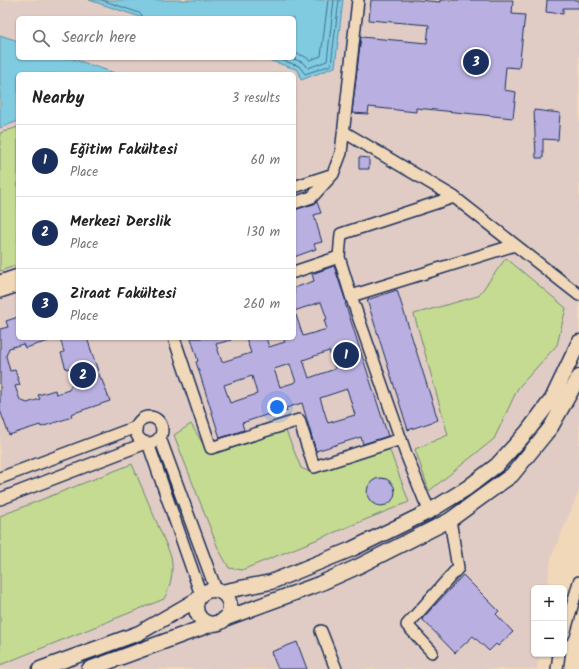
<!DOCTYPE html>
<html lang="en">
<head>
<meta charset="utf-8">
<style>
	body { margin:0; font-family:Kalam,sans-serif; background:#f6f6f6; color:#222 }
	.controls { position:absolute; right:12px; bottom:12px; display:grid; overflow:hidden; border-radius:6px; box-shadow:0 1px 3px #0004 }
	.controls button { width:36px; height:36px; display:grid; place-items:center; padding:0; border:0; border-bottom:1px solid #e0e0e0; background:#fff; color:#222; font:20px sans-serif }
	.you { position:absolute; left:277px; top:407px; width:14px; height:14px; margin:-10px; border:3px solid #fff; border-radius:50%; background:#1a73e8; box-shadow:0 0 0 6px #1a73e833 }
	.badge { display:grid; place-items:center; width:26px; height:26px; border-radius:50%; background:#1b2f5e; color:#fff; font-size:13px; font-weight:700 }
	.pin { position:absolute; translate:-50% -50%; border:2px solid #fff; box-shadow:0 1px 4px #0006 }
	.list { margin:0; padding:0; list-style:none }
	h2 { display:flex; justify-content:space-between; align-items:center; height:52px; margin:0; padding:0 16px; font-size:17px }
	h2 small { font-size:13px; font-weight:400; color:#767676 }
	.list li { display:grid; grid-template-columns:26px 1fr auto; gap:12px; align-items:center; box-sizing:border-box; height:72px; padding:0 16px; border-top:1px solid #e0e0e0 }
	.list b { display:block; font-size:15px; white-space:nowrap }
	.list p { margin:0; font-size:13px; white-space:nowrap; color:#767676 }
	.list em { font-size:13px; font-style:normal; color:#767676 }
	.icon { flex:none; width:22px; height:22px; fill:none; stroke:currentColor; stroke-width:2; stroke-linecap:round; stroke-linejoin:round }
	.map { position:relative; flex:none; width:579px; height:669px; overflow:hidden }
	.search { position:absolute; background:#fff; box-shadow:0 1px 3px #0004; left:16px; top:16px; width:280px; height:44px; display:flex; align-items:center; gap:10px; box-sizing:border-box; padding:0 14px; border-radius:6px; color:#767676; font-size:15px }
	.panel { position:absolute; background:#fff; box-shadow:0 1px 3px #0004; left:16px; top:72px; width:280px; height:268px; border-radius:6px }
	.map>svg:first-child { display:block }
</style>
</head>
<body>
<div class="map">
<svg width="579" height="669" viewBox="0 0 579 669">
	<rect width="100%" height="100%" fill="#f0d8b8"/>
	<filter id="ink" filterUnits="userSpaceOnUse"><feTurbulence type="fractalNoise" baseFrequency=".025" numOctaves="2"/><feDisplacementMap in="SourceGraphic" scale="8" xChannelSelector="R" yChannelSelector="G"/><feConvolveMatrix kernelMatrix="1 2 1 2 8 2 1 2 1" color-interpolation-filters="sRGB"/></filter>
	<g filter="url(#ink)">
		<path fill="#e0ccc4" fill-rule="evenodd" d="M 0,0 L 579,0 L 579,491 L 551,558 L 547,588 L 534,588 L 534,654 L 539,654 L 537,669 L 0,669 ZM 18,18 L 294,18 L 294,58 L 18,58 ZM 18,74 L 294,74 L 294,338 L 18,338 Z"/>
		<path fill="#c5db91" stroke="#708578" d="M 18,127 L 18,265 L 0,271 L 0,133 Z
			M 506,258 L 566,308 L 557,345 L 518,388 L 494,439 L 429,491 L 415,449 L 448,435 L 414,314 L 478,296 Z
			M 191,424 L 209,454 L 222,451 L 286,431 L 301,468 L 310,472 L 389,448 L 409,502 L 242,570 L 229,568 L 218,548 L 174,435 Z
			M 132,464 L 171,556 C 174,572 171,585 164,599 L 0,665 L 0,516 Z"/>
		<path fill="#80cbe0" stroke="#588dac" d="M 89,0 L 343,0 L 335,67 L 301,80 L 298,70 L 263,58 L 294,58 L 294,18 L 143,18 Z
			M 0,35 L 18,41 L 18,58 L 70,58 L 118,74 L 18,74 L 18,121 L 0,128 Z"/>
		<g fill="none" stroke-linecap="round" stroke-linejoin="round">
			<path stroke="#436d92" stroke-width="1" d="M 102,0 L 139,13 L 142,15 L 142,18
				M 294,53 L 304,56 L 310,60 L 321,56 L 328,0
				M 275,58 L 299,66 L 305,74 L 331,65 L 339,0
				M 291,58 L 302,62 L 308,68 L 327,61 L 334,0"/>
		</g>
		<path fill="#b9b0e1" stroke="#1b2f5e" fill-rule="evenodd" d="M 371,0 L 418,0 L 440,2 L 440,0 L 513,0 L 512,14 L 525,15 L 519,68 L 506,67 L 504,90 L 516,92 L 513,118 L 416,108 L 416,112 L 369,107 L 368,114 L 352,113 L 361,37 L 427,43 L 429,25 L 369,20 Z
			M 547,0 L 579,0 L 579,8 L 563,8 L 563,14 L 546,12 Z
			M 534,110 L 560,113 L 558,140 L 543,139 L 543,158 L 536,158 Z
			M 359,157 L 369,158 L 369,169 L 359,169 Z
			M 317,202 L 321,213 L 314,215 L 322,242 L 314,244 L 316,249 L 294,257 L 294,210 L 314,204 Z
			M 334,266 L 346,302 L 345,303 L 388,436 L 363,444 L 361,437 L 316,451 L 302,403 L 286,408 L 287,411 L 269,416 L 269,414 L 242,423 L 244,430 L 220,438 L 196,362 L 198,361 L 191,338 L 231,338 L 231,340 L 216,344 L 222,362 L 251,353 L 246,338 L 266,338 L 269,347 L 285,342 L 283,338 L 294,338 L 294,316 L 296,315 L 303,336 L 327,329 L 324,320 L 327,319 L 321,302 L 294,311 L 294,288 L 314,281 L 312,274 ZM 329,351 L 335,369 L 309,378 L 303,360 ZM 290,364 L 296,382 L 280,387 L 274,369 ZM 252,376 L 257,394 L 230,403 L 224,385 ZM 347,389 L 355,415 L 328,423 L 320,398 Z
			M 397,290 L 438,420 L 408,430 L 367,300 Z
			M 18,317 L 18,338 L 51,338 L 52,340 L 25,348 L 23,344 L 9,348 L 6,356 L 10,371 L 15,370 L 20,385 L 15,386 L 20,400 L 27,403 L 40,399 L 38,395 L 55,390 L 56,394 L 69,390 L 73,381 L 69,368 L 66,369 L 61,353 L 64,352 L 60,338 L 87,338 L 101,380 L 102,380 L 110,401 L 71,414 L 72,417 L 41,427 L 40,425 L 9,435 L 0,410 L 0,329 L 8,327 L 6,321 Z
			M367 492a14 14 0 1 1 28 0a14 14 0 1 1-28 0Z
			M 463,575 L 499,611 L 496,614 L 513,632 L 498,646 L 496,644 L 489,651 L 473,636 L 455,653 L 422,619 Z
			M 297,642 L 307,669 L 278,669 L 271,652 Z"/>
		<g fill="none" stroke-linecap="round" stroke-linejoin="round">
			<g stroke="#1b2f5e" stroke-width="14">
				<path id="minor" d="M 344,132 L 454,197 L 579,295
					M 294,187 L 331,175
					M 294,203 L 312,197 L 333,174 L 341,153 L 358,0
					M 339,257 L 351,296 L 515,245
					M 294,272 L 339,257 L 341,234 L 454,197
					M 0,281 L 18,275
					M 0,292 L 18,286
					M 351,296 L 406,454 L 424,499 L 430,511
					M 174,338 L 211,448 L 299,420 L 314,467 L 401,439
					M136 430a13 13 0 1 1 26 0a13 13 0 1 1-26 0Z
					M 160,438 L 216,590
					M 148,443 L 201,595
					M 0,478 L 136,427
					M 0,499 L 146,443
					M 321,631 L 336,669
					M 564,634 L 579,582
					M 432,652 L 407,625 L 458,568 L 450,520
					M 557,669 L 559,654"/>
			</g>
			<g stroke="#1b2f5e" stroke-width="17">
				<path id="tertiary" d="M196 607a17 17 0 1 1 34 0a17 17 0 1 1-34 0Z
					M 221,592 L 271,582 L 352,549 L 430,511 L 467,488 L 497,465 L 527,432 L 552,399 L 579,342
					M 224,619 L 319,584 L 357,567 L 450,520 L 512,475 L 551,427 L 579,377
					M 40,669 L 139,633 L 198,599
					M 89,669 L 215,623"/>
			</g>
			<use href="#minor" stroke="#f0d8b8" stroke-width="11"/>
			<use href="#tertiary" stroke="#f0d8b8" stroke-width="14"/>
		</g>
	</g>
</svg>
<div class="controls">
<button>+</button>
<button>−</button>
</div>
<div class="you"></div>
<div class="pin badge" style="left:346px;top:355px">1</div>
<div class="pin badge" style="left:83px;top:375px">2</div>
<div class="pin badge" style="left:476px;top:62px">3</div>
<div class="search"><svg class="icon" aria-label="search" viewBox="0 0 24 24"><circle cx="10" cy="10" r="6"/><path d="M15 15l6 6"/></svg>Search here</div>
<section class="panel">
<h2>Nearby<small>3 results</small></h2>
<ul class="list">
<li><span class="badge">1</span><div><b>Eğitim Fakültesi</b><p>Place</p></div><em>60 m</em></li>
<li><span class="badge">2</span><div><b>Merkezi Derslik</b><p>Place</p></div><em>130 m</em></li>
<li><span class="badge">3</span><div><b>Ziraat Fakültesi</b><p>Place</p></div><em>260 m</em></li>
</ul>
</section>
</div>
</body>
</html>
